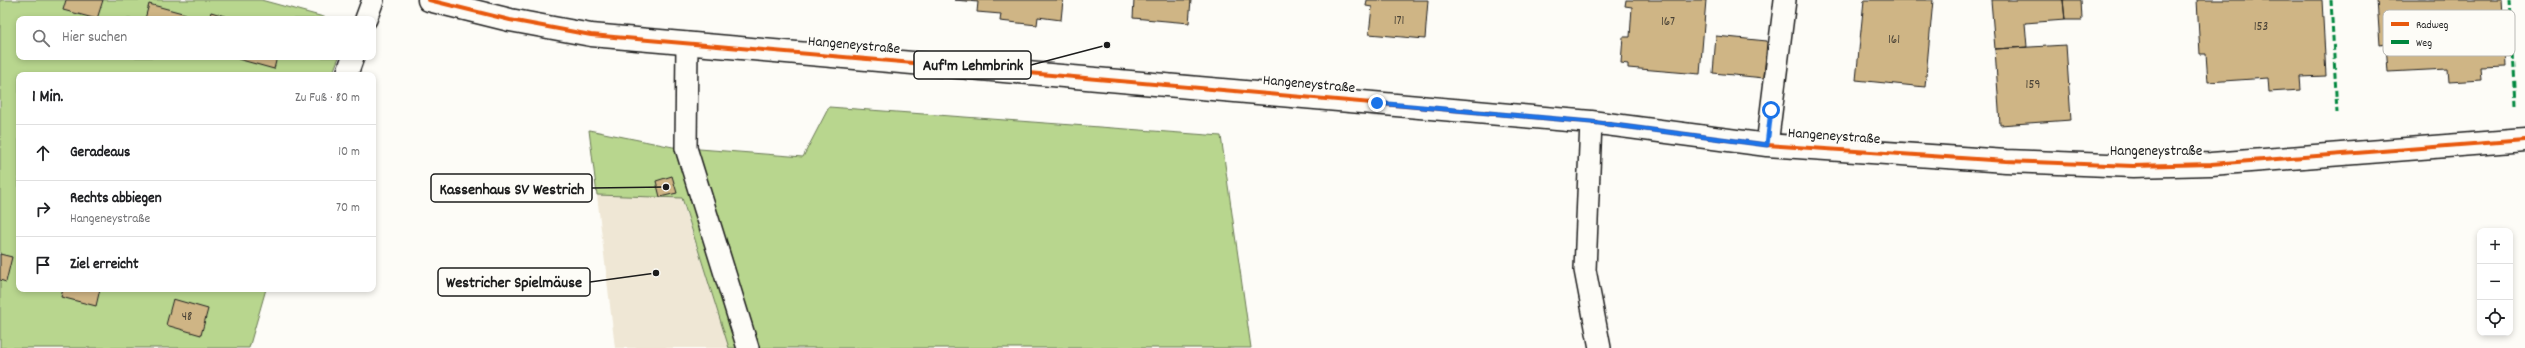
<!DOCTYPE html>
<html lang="de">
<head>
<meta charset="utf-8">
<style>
	body { margin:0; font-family:Dekko,sans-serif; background:#f6f6f6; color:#202124 }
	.controls { position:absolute; right:12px; bottom:12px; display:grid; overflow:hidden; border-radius:8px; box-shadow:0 2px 6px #0003 }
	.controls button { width:36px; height:36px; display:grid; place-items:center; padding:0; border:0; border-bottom:1px solid #e0e0e0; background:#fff; color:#202124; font:20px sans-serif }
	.stop { position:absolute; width:12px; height:12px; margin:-9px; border:3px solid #1a73e8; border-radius:50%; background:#fff }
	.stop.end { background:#1a73e8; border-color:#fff; box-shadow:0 1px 4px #0008 }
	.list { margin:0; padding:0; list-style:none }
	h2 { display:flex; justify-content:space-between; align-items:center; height:52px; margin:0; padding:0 16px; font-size:17px }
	h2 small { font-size:13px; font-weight:400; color:#757577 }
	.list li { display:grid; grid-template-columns:26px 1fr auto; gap:12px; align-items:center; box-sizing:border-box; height:56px; padding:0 16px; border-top:1px solid #e0e0e0 }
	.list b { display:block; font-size:15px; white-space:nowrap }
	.list p { margin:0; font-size:13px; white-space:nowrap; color:#757577 }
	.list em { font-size:13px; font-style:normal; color:#757577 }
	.icon { flex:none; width:22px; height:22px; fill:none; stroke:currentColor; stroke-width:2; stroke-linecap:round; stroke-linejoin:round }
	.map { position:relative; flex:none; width:2525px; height:348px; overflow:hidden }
	.search { position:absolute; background:#fff; box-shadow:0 2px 6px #0003; left:16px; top:16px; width:360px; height:44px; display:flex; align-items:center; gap:10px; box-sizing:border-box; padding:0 14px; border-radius:8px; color:#757577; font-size:15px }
	.panel { position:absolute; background:#fff; box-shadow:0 2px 6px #0003; left:16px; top:72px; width:360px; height:220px; border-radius:8px }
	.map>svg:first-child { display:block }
</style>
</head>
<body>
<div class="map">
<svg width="2525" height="348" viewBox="0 0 2525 348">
	<rect width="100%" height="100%" fill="#fdfcf7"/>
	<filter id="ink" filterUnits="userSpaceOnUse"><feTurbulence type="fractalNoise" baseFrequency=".025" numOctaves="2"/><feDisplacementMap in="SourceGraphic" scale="8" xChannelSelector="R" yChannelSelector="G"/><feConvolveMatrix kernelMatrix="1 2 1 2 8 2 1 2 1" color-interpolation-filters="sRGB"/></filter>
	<g filter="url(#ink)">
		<path fill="#efe7d5" d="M 597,195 L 681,198 L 729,348 L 615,348 Z"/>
		<path fill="#b8d68e" stroke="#6a7955" d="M 0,0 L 261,0 L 331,19 L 19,19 L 19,57 L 339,57 L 332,75 L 19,75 L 19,289 L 266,289 L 249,348 L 0,348 Z
			M 829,107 L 1221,136 L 1251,348 L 729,348 L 682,198 L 597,195 L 589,130 L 673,147 L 803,157 Z"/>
		<path fill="#cfb585" stroke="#1c1c1c" d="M 66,0 L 103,0 L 97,19 L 63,10 Z
			M 954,0 L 1063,0 L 1061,20 L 1038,17 L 1037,25 L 1000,21 L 1001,14 L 977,12 L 978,2 Z
			M 1134,0 L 1191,0 L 1189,23 L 1133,18 Z
			M 1367,0 L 1428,0 L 1425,39 L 1369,34 L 1372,7 L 1366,6 Z
			M 1626,0 L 1706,0 L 1700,74 L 1628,68 L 1628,64 L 1621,63 L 1623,37 L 1630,37 L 1632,7 L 1625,6 Z
			M 1864,0 L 1933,0 L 1925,87 L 1856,80 Z
			M 1991,0 L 2063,0 L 2065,20 L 2025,23 L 2027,47 L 1995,49 Z
			M 2063,0 L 2081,0 L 2082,20 L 2065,20 Z
			M 2197,0 L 2322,0 L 2326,76 L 2300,77 L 2301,90 L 2269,92 L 2268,78 L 2208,82 L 2206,54 L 2200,54 Z
			M 2377,0 L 2502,0 L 2506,66 L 2480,67 L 2481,80 L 2449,82 L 2448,69 L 2388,72 L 2386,44 L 2380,45 Z
			M 149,4 L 186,14 L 185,19 L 145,19 Z
			M 211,12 L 231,18 L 230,19 L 209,19 Z
			M 1716,36 L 1767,41 L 1764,78 L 1713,73 Z
			M 2066,45 L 2071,120 L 2000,125 L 1995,49 Z
			M 239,57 L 277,57 L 274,69 L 238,59 Z
			M 672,176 L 677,193 L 660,197 L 656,181 Z
			M 0,254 L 12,257 L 6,282 L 0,280 Z
			M 63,289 L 100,289 L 96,306 L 61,297 Z
			M 173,299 L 208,309 L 201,335 L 166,325 Z"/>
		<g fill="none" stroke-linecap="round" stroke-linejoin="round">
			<g stroke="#1c1c1c" stroke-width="24">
				<path id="lane" d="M 366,19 L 373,0
					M 687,43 L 686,148 L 748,348
					M 348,71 L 353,57
					M 1591,122 L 1585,270 L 1600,348
					M 1767,145 L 1785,0"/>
			</g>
			<g stroke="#1c1c1c" stroke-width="25">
				<path id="street" d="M 429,0 L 510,20 L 591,35 L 1591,122 L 1767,145 L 2006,161 L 2133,166 L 2211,164 L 2525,140"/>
			</g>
			<use href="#lane" stroke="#fdfcf7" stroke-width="21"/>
			<use href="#street" stroke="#fdfcf7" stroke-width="22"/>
			<path stroke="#00873e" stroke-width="3" stroke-dasharray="6 3" stroke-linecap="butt" d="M 2331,0 L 2337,113
				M 2510,0 L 2516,104"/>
			<g stroke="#fdfcf7" stroke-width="6">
				<path id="cycleway" d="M 429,0 L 510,20 L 591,35 L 1591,122 L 1767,145 L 2006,161 L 2133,166 L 2211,164 L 2525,140"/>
			</g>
			<use href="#cycleway" stroke="#e8590c" stroke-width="4"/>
		</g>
	</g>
	<g fill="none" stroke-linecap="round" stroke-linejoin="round" filter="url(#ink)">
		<path stroke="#1a73e8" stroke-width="5" d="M 1377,103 L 1591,122 L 1767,145 L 1771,110"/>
	</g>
	<g text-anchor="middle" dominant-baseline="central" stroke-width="4" stroke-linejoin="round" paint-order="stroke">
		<g font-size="13" fill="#494236">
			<text x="1399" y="21">171</text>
			<text x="1668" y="22">167</text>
			<text x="2261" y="27">153</text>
			<text x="1894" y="40">161</text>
			<text x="2033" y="85">159</text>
			<text x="187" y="317">48</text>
		</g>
		<g font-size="15" fill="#1c1c1c" stroke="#fdfcf7">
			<text transform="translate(854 46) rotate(5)">Hangeneystraße</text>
			<text transform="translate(1309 85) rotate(5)">Hangeneystraße</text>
			<text transform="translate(1834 137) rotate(4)">Hangeneystraße</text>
			<text x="2156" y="152">Hangeneystraße</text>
		</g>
	</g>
	<rect x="2383" y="10" width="132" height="46" rx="6" fill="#fdfcf7" stroke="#bab9b5" stroke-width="1"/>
	<rect x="2391" y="22" width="18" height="4" fill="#e8590c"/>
	<rect x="2391" y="40" width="18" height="4" fill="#00873e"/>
	<g font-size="11" fill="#1c1c1c">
		<text x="2416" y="28">Radweg</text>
		<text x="2416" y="46">Weg</text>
	</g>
	<path fill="none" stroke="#1c1c1c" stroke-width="1.5" d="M1107 45L1031 65M666 187L592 188M656 273L590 282"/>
	<g fill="#1c1c1c" stroke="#fdfcf7" stroke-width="1.5">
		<circle cx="1107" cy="45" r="4"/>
		<circle cx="666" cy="187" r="4"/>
		<circle cx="656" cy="273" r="4"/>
	</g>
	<g fill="#fdfcf7" stroke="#1c1c1c" stroke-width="1.5">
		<rect x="914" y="51" width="117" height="28" rx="4"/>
		<rect x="431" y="174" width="161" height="28" rx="4"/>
		<rect x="438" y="268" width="152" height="28" rx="4"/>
	</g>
	<g font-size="16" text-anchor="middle" font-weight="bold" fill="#1c1c1c">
		<text x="973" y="70">Auf'm Lehmbrink</text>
		<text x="512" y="194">Kassenhaus SV Westrich</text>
		<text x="514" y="287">Westricher Spielmäuse</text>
	</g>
</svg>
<div class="controls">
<button>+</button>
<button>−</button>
<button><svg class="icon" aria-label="locate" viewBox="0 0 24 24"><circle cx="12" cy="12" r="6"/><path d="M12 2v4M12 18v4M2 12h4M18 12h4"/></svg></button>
</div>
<div class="stop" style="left:1771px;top:110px"></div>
<div class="stop end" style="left:1377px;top:103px"></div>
<div class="search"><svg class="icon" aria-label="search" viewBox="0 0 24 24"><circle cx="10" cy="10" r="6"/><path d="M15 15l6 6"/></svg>Hier suchen</div>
<section class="panel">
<h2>1 Min.<small>Zu Fuß · 80 m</small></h2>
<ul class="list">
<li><svg class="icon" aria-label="ahead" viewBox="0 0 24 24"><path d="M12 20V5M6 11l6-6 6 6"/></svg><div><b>Geradeaus</b></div><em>10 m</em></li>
<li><svg class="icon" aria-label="right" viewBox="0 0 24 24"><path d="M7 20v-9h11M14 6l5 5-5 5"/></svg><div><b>Rechts abbiegen</b><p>Hangeneystraße</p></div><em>70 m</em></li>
<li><svg class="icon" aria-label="arrive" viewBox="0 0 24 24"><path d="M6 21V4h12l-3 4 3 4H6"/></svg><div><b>Ziel erreicht</b></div></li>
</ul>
</section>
</div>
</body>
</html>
